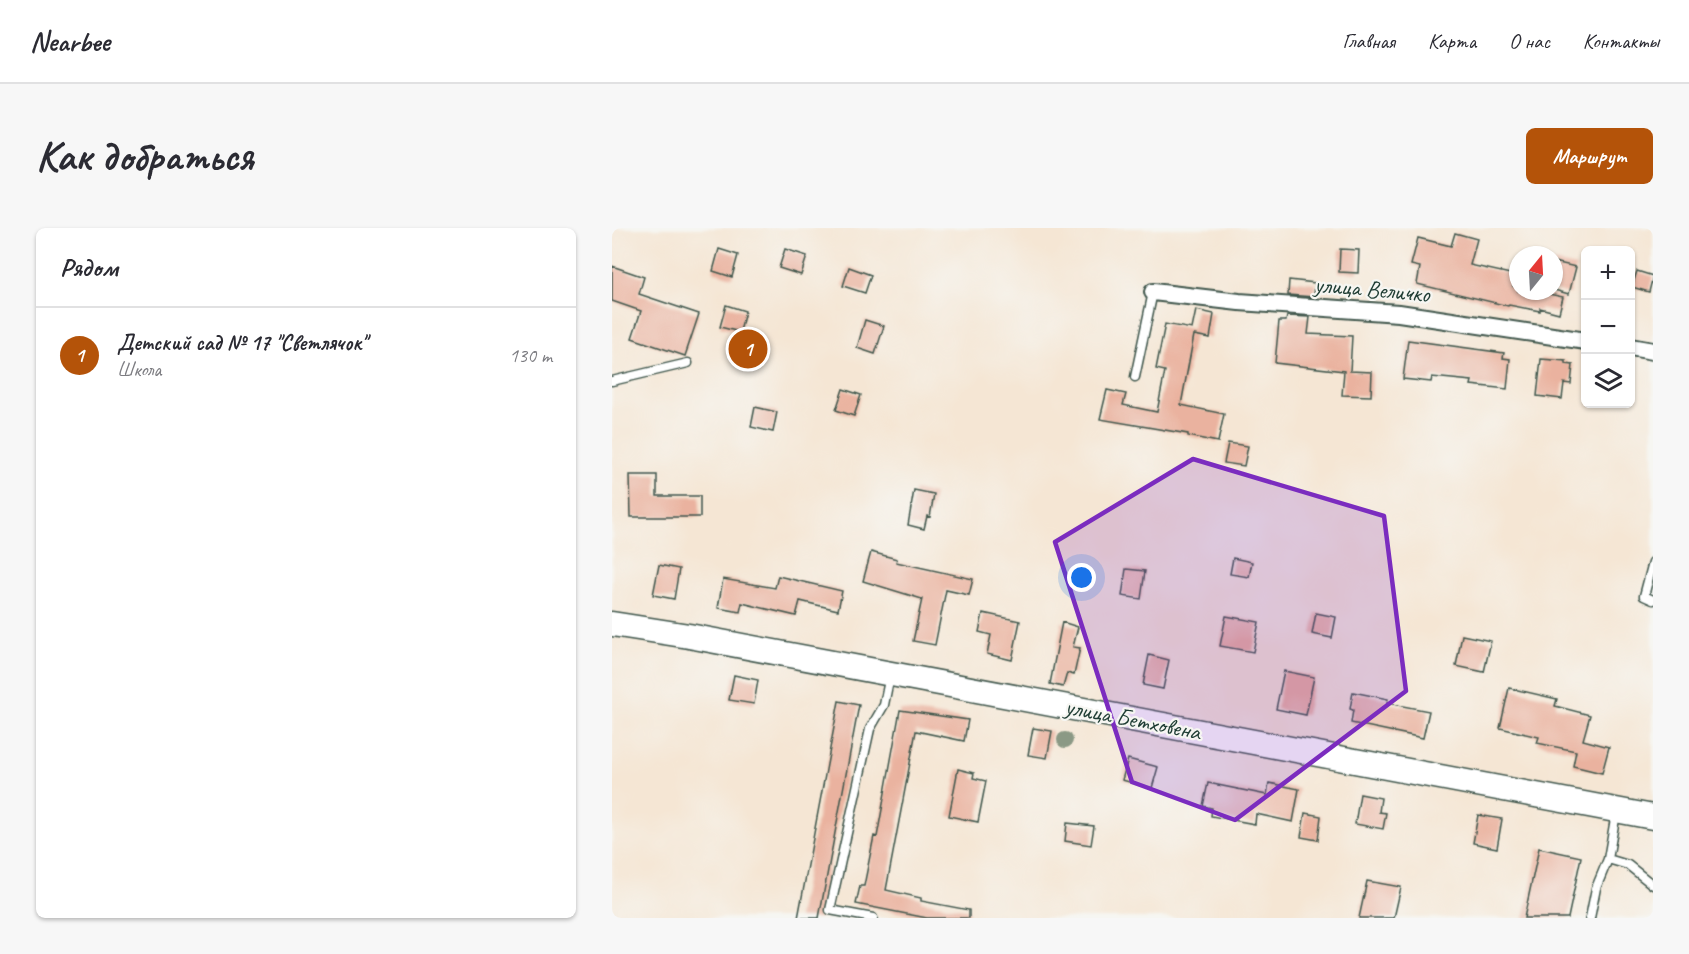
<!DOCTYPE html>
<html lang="ru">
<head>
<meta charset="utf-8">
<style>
	body { margin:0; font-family:Caveat,sans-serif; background:#f7f7f7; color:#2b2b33 }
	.controls { position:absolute; right:18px; top:18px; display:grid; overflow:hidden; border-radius:9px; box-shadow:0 2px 4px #0004 }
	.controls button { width:54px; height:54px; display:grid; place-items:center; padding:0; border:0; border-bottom:2px solid #e1e1e2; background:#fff; color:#2b2b33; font:30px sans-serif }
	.compass { position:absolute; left:897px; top:18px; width:54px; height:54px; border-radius:50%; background:#fff; box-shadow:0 2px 4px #0004; rotate:18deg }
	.you { position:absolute; left:470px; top:350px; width:21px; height:21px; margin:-15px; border:4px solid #fff; border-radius:50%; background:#1a73e8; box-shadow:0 0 0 9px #1a73e833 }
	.badge { display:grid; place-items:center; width:39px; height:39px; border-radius:50%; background:#b45309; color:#fff; font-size:20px; font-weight:700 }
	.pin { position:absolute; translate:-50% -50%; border:3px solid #fff; box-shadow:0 2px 6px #0006 }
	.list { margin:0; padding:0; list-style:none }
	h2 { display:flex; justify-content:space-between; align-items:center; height:78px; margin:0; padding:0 24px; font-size:26px }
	h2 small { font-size:20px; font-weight:400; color:#7c7c81 }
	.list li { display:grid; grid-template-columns:39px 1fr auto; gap:18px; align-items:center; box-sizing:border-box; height:96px; padding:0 24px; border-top:2px solid #e1e1e2 }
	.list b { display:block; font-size:22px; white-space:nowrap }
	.list p { margin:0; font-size:20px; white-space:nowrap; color:#7c7c81 }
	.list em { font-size:20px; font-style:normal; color:#7c7c81 }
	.icon { flex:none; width:33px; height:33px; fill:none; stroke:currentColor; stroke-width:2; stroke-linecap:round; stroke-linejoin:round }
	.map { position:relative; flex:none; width:1041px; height:690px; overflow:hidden; border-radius:9px }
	header { display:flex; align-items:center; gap:36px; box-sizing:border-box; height:84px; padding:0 30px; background:#fff; border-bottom:2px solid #e1e1e2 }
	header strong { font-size:28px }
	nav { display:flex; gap:33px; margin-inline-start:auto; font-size:21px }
	.intro { display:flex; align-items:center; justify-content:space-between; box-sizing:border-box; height:144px; padding:0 36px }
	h1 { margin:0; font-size:42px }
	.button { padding:15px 27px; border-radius:9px; background:#b45309; color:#fff; font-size:21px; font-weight:700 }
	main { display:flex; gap:36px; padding:0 36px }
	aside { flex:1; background:#fff; border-radius:9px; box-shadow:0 2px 4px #0004 }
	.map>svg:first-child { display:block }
</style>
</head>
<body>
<header>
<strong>Nearbee</strong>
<nav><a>Главная</a><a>Карта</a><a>О нас</a><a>Контакты</a></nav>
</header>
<div class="intro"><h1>Как добраться</h1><a class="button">Маршрут</a></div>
<main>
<aside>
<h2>Рядом<small></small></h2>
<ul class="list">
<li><span class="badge">1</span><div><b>Детский сад № 17 &quot;Светлячок&quot;</b><p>Школа</p></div><em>130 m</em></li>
</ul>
</aside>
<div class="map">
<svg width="1041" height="690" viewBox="0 0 1041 690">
	<rect width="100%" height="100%" fill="#f6f6f2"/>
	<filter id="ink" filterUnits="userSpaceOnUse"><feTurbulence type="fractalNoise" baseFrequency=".0167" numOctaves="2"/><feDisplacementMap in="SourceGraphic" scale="12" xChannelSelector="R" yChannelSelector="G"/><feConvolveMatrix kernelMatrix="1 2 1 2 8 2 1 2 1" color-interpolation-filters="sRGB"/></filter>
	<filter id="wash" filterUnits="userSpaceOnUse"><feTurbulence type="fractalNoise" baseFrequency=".008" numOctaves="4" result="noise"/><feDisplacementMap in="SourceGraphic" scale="24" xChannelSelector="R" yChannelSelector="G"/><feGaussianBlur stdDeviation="1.35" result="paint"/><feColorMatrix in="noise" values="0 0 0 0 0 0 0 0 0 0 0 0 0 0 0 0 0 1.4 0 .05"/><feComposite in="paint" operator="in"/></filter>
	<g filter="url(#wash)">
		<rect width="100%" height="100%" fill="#f5e6d4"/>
		<g id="blocks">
			<path fill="#eab29f" d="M 843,5 L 865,11 L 858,37 L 903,47 L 901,58 L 906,60 L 906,63 L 923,63 L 951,69 L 947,85 L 928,80 L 928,83 L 897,77 L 896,78 L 805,56 L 808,39 L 799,37 L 806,10 L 839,18 Z
				M 107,21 L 126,27 L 120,49 L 101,43 Z
				M 173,21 L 195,28 L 189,47 L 167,40 Z
				M 728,21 L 747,22 L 746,45 L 727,44 Z
				M 942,34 L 964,39 L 957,66 L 942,62 Z
				M 0,38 L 32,49 L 27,66 L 87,86 L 73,128 L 20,110 L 29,83 L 0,73 Z
				M 237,39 L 259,47 L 253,65 L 231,58 Z
				M 1025,43 L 1041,48 L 1037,64 L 1020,59 Z
				M 677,52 L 703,55 L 702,69 L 676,67 Z
				M 114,77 L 133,83 L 128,104 L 108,99 Z
				M 584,82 L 602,86 L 598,110 L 582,107 L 569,177 L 612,186 L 606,214 L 576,208 L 576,206 L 488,191 L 495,162 L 514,166 L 511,177 L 545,184 L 553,143 L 544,141 L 553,96 L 580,101 Z
				M 675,88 L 698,89 L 696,106 L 740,108 L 738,143 L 760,144 L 759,168 L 730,167 L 732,143 L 663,135 L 667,93 L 674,93 Z
				M 253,92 L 272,98 L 263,126 L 245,120 Z
				M 796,112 L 892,125 L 891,130 L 898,131 L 895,161 L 859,157 L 860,153 L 820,149 L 819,154 L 791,151 Z
				M 929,131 L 954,133 L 954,136 L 961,137 L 959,156 L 952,155 L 950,171 L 925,168 Z
				M 231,161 L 249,167 L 242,188 L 224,182 Z
				M 143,179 L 165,184 L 161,204 L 139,199 Z
				M 616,215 L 636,218 L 632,238 L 612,235 Z
				M 18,247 L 45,247 L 45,268 L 88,268 L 88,289 L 19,289 Z
				M 302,262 L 322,266 L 318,289 L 315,288 L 312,301 L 296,297 Z
				M 259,324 L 285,331 L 284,334 L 361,351 L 357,367 L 334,362 L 323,417 L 301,413 L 310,371 L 251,353 Z
				M 621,330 L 640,334 L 637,349 L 618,346 Z
				M 47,337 L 67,341 L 62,371 L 41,367 Z
				M 514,341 L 533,343 L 529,371 L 510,368 Z
				M 166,348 L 230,363 L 226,382 L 188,373 L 184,388 L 130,375 L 128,384 L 106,380 L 111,351 L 163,360 Z
				M 371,385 L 408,393 L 400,432 L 375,426 L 379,407 L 367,404 Z
				M 704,385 L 724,389 L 720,410 L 700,406 Z
				M 614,388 L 647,394 L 641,424 L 608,418 Z
				M 450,394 L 466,399 L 461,419 L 468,420 L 462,447 L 455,445 L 451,459 L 438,456 Z
				M 850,407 L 879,413 L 872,444 L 844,438 Z
				M 537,427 L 557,432 L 551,461 L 531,457 Z
				M 672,443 L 702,449 L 694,487 L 664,481 Z
				M 122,447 L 146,452 L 142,476 L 117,472 Z
				M 897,460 L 945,471 L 943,478 L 978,487 L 971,512 L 997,519 L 990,545 L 961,538 L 964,523 L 925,515 L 927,509 L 888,500 Z
				M 741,464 L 776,471 L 775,475 L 817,483 L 811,510 L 739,495 L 741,482 L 738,481 Z
				M 227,473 L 247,477 L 207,690 L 186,690 Z
				M 288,482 L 356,492 L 352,513 L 304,503 L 274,662 L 309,670 L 309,673 L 357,682 L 357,690 L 315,690 L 244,676 L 248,658 L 252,658 L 262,608 L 265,609 Z
				M 421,500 L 440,503 L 435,530 L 416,527 Z
				M 516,531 L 546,539 L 540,560 L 510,552 Z
				M 346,541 L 362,545 L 361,550 L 374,553 L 366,594 L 337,588 Z
				M 596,555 L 655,567 L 657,555 L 687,561 L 681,594 L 644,586 L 643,596 L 599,588 L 600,580 L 591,578 Z
				M 748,566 L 769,570 L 767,584 L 774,585 L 771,601 L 743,596 Z
				M 693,585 L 709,588 L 706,612 L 689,609 Z
				M 866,587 L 890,591 L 885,620 L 861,615 Z
				M 455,595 L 482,598 L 479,617 L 453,613 Z
				M 927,620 L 969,629 L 956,690 L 912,690 Z
				M 755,653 L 789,659 L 782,690 L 747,690 Z"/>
		</g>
	</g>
	<g filter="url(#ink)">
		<use href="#blocks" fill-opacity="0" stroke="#3f564c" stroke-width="1.5"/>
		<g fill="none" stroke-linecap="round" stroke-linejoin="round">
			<g stroke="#3f564c" stroke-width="11">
				<path id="lane" d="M 523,149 L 541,64
					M 0,153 L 76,135
					M 1041,334 L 1032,368 L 1041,372
					M 996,631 L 1016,637 L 1041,657
					M 261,690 L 218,682 L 258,501 L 272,477 L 278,447
					M 978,690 L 984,660 L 996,631 L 1004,585"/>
			</g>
			<g stroke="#3f564c" stroke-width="20">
				<path id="street" d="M 541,64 L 627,74 L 787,85 L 974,113
					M 1018,119 L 1041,123"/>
			</g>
			<g stroke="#3f564c" stroke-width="27">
				<path id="secondary" d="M 0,396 L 77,408 L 1041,589"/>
			</g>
			<use href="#lane" stroke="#fff" stroke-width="8"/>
			<use href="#street" stroke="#fff" stroke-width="16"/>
			<use href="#secondary" stroke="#fff" stroke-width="24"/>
		</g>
		<circle fill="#8b9985" cx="453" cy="512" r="8"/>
	</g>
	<path fill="#7b2cbf" fill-opacity="0.2" stroke="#7b2cbf" stroke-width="4.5" stroke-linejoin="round" d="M 581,231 L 772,288 L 794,463 L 623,592 L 520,554 L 443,314 Z"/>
	<g text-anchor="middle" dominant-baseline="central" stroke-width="4.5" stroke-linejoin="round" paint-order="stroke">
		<g font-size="24" fill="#1f3d34" stroke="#f6f6f2">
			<text transform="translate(760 61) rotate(5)">улица Величко</text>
			<text transform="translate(521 491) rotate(11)">улица Бетховена</text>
		</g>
	</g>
</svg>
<div class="controls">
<button>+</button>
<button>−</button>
<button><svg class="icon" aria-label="layers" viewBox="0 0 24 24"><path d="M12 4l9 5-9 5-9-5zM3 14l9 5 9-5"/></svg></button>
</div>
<svg class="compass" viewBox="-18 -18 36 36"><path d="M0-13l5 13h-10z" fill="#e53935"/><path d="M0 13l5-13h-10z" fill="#7c7c81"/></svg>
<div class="you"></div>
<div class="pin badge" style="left:136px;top:121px">1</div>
</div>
</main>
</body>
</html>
